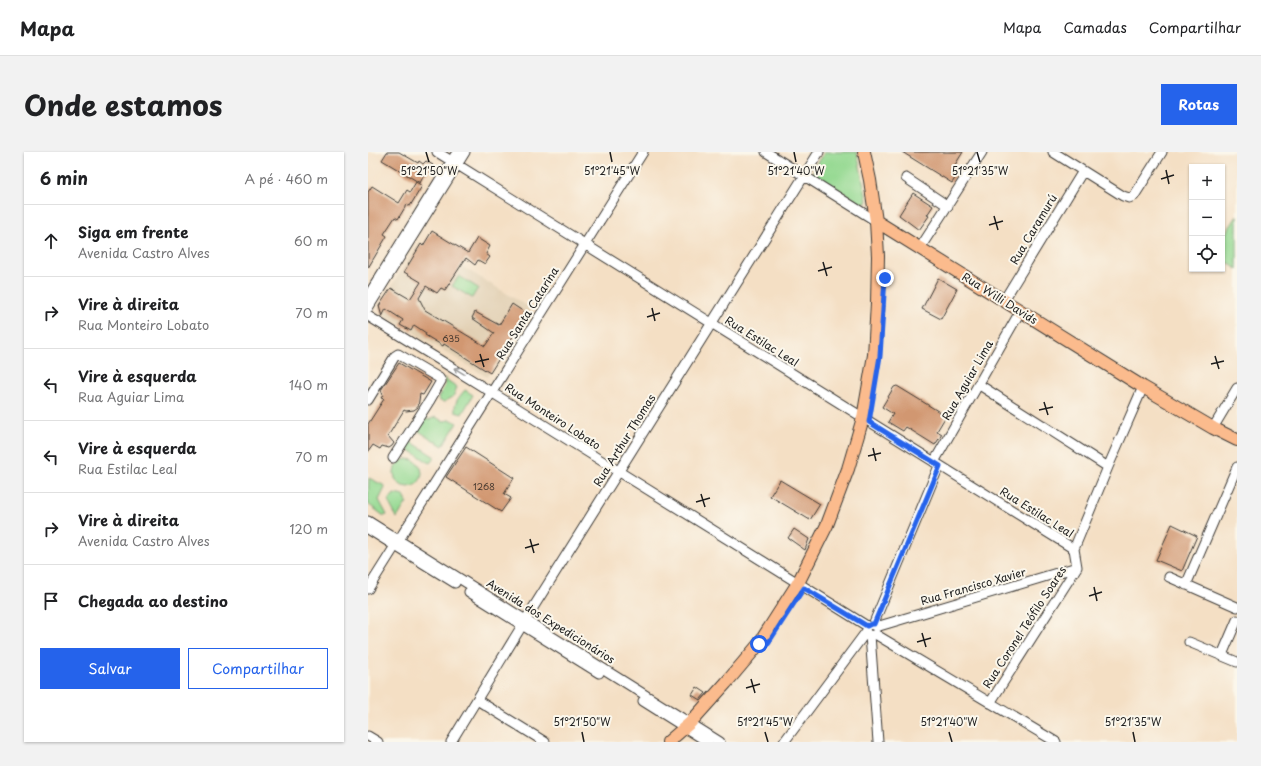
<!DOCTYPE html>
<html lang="pt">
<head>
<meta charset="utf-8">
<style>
	body { margin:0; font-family:"Playpen Sans",sans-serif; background:#f2f2f2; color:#202124 }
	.controls { position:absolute; right:12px; top:12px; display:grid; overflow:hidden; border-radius:0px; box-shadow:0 1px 3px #0004 }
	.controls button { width:36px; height:36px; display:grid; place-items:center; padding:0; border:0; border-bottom:1px solid #e0e0e0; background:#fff; color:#202124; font:20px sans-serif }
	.stop { position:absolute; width:12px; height:12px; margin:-9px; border:3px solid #2563eb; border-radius:50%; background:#fff }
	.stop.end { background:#2563eb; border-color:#fff; box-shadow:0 1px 4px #0008 }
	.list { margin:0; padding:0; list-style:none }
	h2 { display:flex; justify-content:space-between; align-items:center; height:52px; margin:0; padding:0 16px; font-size:17px }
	h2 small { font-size:13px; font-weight:400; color:#757577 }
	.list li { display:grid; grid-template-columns:26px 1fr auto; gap:12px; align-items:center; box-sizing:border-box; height:72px; padding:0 16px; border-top:1px solid #e0e0e0 }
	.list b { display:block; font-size:15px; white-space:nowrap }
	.list p { margin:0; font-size:13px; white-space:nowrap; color:#757577 }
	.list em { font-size:13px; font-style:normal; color:#757577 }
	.actions { display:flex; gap:8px; padding:12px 16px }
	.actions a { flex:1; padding:9px 0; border:1px solid #2563eb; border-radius:0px; text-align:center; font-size:14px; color:#2563eb }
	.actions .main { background:#2563eb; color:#fff }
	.icon { flex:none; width:22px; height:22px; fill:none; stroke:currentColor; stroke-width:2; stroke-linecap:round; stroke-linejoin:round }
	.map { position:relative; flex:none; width:869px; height:590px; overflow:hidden; border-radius:0px }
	header { display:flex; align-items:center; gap:24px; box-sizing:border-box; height:56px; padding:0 20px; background:#fff; border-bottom:1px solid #e0e0e0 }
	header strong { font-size:19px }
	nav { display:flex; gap:22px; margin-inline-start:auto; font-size:14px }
	.intro { display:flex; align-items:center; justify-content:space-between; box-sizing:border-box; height:96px; padding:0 24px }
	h1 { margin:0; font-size:28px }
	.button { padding:10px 18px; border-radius:0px; background:#2563eb; color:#fff; font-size:14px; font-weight:700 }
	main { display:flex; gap:24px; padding:0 24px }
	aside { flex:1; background:#fff; border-radius:0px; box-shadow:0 1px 3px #0004 }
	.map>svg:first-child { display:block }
</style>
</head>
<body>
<header>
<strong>Mapa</strong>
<nav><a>Mapa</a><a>Camadas</a><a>Compartilhar</a></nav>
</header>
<div class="intro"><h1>Onde estamos</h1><a class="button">Rotas</a></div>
<main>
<aside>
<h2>6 min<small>A pé · 460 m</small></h2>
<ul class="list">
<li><svg class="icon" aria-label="ahead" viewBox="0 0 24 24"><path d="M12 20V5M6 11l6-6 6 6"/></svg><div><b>Siga em frente</b><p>Avenida Castro Alves</p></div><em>60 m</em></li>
<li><svg class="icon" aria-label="right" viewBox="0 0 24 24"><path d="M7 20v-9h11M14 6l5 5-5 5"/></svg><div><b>Vire à direita</b><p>Rua Monteiro Lobato</p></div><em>70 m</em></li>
<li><svg class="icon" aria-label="left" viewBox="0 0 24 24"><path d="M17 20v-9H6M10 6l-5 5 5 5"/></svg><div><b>Vire à esquerda</b><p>Rua Aguiar Lima</p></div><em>140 m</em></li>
<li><svg class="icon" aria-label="left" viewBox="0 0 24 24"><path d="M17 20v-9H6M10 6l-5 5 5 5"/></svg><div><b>Vire à esquerda</b><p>Rua Estilac Leal</p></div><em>70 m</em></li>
<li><svg class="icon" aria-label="right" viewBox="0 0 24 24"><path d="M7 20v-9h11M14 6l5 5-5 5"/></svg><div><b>Vire à direita</b><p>Avenida Castro Alves</p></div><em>120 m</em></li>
<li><svg class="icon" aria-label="arrive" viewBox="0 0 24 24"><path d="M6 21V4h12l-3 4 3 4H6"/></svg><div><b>Chegada ao destino</b></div></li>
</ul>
<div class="actions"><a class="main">Salvar</a><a>Compartilhar</a></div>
</aside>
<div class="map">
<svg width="869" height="590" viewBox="0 0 869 590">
	<rect width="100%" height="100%" fill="#fbf7ec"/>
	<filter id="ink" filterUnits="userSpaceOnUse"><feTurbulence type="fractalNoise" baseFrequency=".025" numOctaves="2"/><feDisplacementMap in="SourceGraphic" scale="8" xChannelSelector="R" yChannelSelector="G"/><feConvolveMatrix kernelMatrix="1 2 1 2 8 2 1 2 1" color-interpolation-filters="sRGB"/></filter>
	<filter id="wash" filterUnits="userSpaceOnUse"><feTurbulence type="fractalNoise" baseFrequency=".012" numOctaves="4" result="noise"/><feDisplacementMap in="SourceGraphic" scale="16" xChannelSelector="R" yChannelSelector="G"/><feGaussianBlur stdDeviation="0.9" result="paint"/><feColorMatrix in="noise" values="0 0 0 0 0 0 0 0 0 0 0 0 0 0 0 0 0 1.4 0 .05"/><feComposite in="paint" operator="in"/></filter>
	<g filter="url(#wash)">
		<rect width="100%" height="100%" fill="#f4dfc4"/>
		<path fill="#e2d0b4" d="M 52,89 L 164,157 L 119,225 L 12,160 L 11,154 Z"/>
		<path fill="#95d992" stroke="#587a57" d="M 457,0 L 489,0 L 499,48 L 498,51 L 494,52 L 446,22 L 446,17 Z
			M 869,64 L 869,117 L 854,107 L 854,87 Z
			M 91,124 L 110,136 L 104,146 L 84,134 Z
			M 76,226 L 89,235 L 85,245 L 76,250 L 72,249 L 70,246 L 77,233 Z
			M 97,238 L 105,243 L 94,262 L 87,260 C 86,250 91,245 97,238 Z
			M 68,265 L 74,269 C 83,269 80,265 89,271 L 75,294 L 49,278 L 57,266 L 60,268 Z
			M 42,289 L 67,305 L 62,311 L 38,296 Z
			M26 321a14 14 0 1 1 28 0a14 14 0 1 1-28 0Z
			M 1,326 L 17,334 L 17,336 L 11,348 L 19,363 L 16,364 L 0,352 Z
			M 26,342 L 36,344 L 39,350 L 29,366 L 20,349 Z"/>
		<g id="blocks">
			<path fill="#d19771" d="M 19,0 L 31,0 L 50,11 L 51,9 L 55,12 L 58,9 L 65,13 L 59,22 L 57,21 L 52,31 L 14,8 Z
				M 534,0 L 595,0 L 585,16 L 591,20 L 584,31 Z
				M 48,30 L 54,34 L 42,54 L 39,52 L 30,67 L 27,65 L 16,82 L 19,84 L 0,116 L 0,40 L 4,34 L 31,51 L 39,38 L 42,40 Z
				M 545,41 L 565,54 L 559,63 L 561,64 L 551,78 L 531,63 Z
				M 64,79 L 100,101 L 109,86 L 122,94 L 118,102 L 122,105 L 117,112 L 110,108 L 107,113 L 98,106 L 77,138 L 73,136 L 69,141 L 58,134 L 51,146 L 57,158 L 117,194 L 126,181 L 104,166 L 107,160 L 131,173 L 144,152 L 159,162 L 122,221 L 76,192 L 75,194 L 57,183 L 58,181 L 46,173 L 43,179 L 32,173 L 35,168 L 18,157 L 14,165 L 11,154 L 23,136 L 42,147 L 53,130 L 36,120 L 53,92 L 55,94 Z
				M 570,126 L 589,137 L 573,167 L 554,157 Z
				M 31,211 L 63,230 L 55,243 L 52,242 L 50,255 L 46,258 L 38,259 L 36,258 L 20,284 L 26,291 L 24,294 L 21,296 L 14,294 L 12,297 L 5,293 L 0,300 L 0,272 L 16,247 L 13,246 L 15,243 L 13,238 Z
				M 529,234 L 578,264 L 569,279 L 574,282 L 567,293 L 538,275 L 535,279 L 520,270 L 525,262 L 514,255 L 526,235 Z
				M 98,295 L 146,326 L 136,342 L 143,346 L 133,360 L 78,325 Z
				M 412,328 L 452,352 L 442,368 L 402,344 Z
				M 804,372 L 829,384 L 814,419 L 788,408 Z
				M 426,377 L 441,387 L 437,398 L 420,386 Z
				M 329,535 L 338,541 L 332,548 L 324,543 Z"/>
		</g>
	</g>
	<g filter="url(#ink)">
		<use href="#blocks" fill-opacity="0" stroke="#3c3935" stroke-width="1"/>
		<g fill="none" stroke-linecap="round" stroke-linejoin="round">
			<g stroke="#3c3935" stroke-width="11">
				<path id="minor" d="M 69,0 L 706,397
					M 398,0 L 508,69
					M 685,0 L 755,44 L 761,46 L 766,44 L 794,0
					M 538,26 L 580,54
					M 552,96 L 614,0
					M 0,144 L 89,0
					M 636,148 L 715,19
					M 0,156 L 97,0
					M 0,164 C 167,266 332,371 499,474
					M 610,232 L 740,315
					M 0,248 L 27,204 L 30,202 L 71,226 L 73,229 L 62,248 L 25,306
					M 845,276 L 869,236
					M 566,310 L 653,158
					M 0,369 L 352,590
					M 0,377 L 87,431
					M 801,425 L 869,455
					M 818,433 L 869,315
					M 0,437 L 275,0
					M 101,440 L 231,521
					M 505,473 L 571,314
					M 508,475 L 709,415
					M 507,482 L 688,590
					M 502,483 L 510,590
					M 821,490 L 869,510
					M 854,503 L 869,468
					M 109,548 L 177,590
					M 275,549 L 340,590
					M 622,551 L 709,415 L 706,397 L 740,315 L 775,235
					M 0,584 L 10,590
					M 83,590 L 158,467 L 451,0
					M 416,590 L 498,480"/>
			</g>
			<g stroke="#3c3935" stroke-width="14">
				<path id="major" d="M 508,69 L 775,235 L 845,276 L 869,288
					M 300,590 L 322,571 L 358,531 L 391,492 L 430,431 L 459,373 L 480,317 L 495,266 L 506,203 L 509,151 L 510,104 L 508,69 L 502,28 L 496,0"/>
			</g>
			<use href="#minor" stroke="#fff" stroke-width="9"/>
			<use href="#major" stroke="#fbbb8d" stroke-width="12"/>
		</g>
		<defs><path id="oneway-shaft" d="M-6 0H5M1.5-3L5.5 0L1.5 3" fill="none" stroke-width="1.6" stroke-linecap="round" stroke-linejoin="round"/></defs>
		<use stroke="#999" href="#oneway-shaft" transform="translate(91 219) rotate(-149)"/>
	</g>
	<g fill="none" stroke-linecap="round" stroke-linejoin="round" filter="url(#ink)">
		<path stroke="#2563eb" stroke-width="5" d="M 391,492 L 397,496 L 436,436 L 499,474 L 503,472 L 506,472 L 572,314 L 501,270 L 512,204 L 517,126"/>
	</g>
	<path fill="none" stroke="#1c1c1c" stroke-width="1.5" d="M 58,0 L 61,10M 242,0 L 244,10M 426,0 L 428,10M 609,0 L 612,10M 798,18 L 801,32M 793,27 L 806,23M 626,64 L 630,78M 621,73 L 635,69M 455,110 L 459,124M 450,119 L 464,115M 284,156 L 287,169M 279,165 L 292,161M 112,202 L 116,215M 847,204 L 851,217M 107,210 L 121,207M 843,212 L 856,209M 676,250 L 680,263M 671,258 L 685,255M 505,296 L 508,309M 500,304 L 513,301M 333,342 L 337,355M 328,350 L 342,346M 162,387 L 166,401M 157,396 L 171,392M 726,435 L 729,449M 721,444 L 734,440M 554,481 L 558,495M 549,490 L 563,486M 383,527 L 387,541M 378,536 L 392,532M 214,580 L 216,590M 397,580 L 400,590M 581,580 L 584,590M 765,580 L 767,590"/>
	<g text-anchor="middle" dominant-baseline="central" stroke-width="4" stroke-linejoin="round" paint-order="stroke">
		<g font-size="9" fill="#493b31">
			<text x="83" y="186">635</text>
			<text x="116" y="334">1268</text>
		</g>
		<g font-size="11" fill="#1c1c1c" stroke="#fbf7ec">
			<text transform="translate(665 77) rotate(-59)">Rua Caramurú</text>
			<text transform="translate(632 146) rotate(32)">Rua Willi Davids</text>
			<text transform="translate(159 161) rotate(-58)">Rua Santa Catarina</text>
			<text transform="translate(394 189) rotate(32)">Rua Estilac Leal</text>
			<text transform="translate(599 228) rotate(-60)">Rua Aguiar Lima</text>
			<text transform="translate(185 264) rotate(33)">Rua Monteiro Lobato</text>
			<text transform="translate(256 288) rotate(-58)">Rua Arthur Thomas</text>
			<text transform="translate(669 360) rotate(32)">Rua Estilac Leal</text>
			<text transform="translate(605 434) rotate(-16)">Rua Francisco Xavier</text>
			<text transform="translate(183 469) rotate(32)">Avenida dos Expedicionários</text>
			<text transform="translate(656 475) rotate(-57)">Rua Coronel Teófilo Soares</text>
		</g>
	</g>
	<g font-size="10" text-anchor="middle" fill="#1c1c1c" stroke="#fbf7ec" stroke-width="4" stroke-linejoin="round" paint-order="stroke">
		<text x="61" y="23">51°21'50"W</text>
		<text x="244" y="23">51°21'45"W</text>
		<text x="428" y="23">51°21'40"W</text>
		<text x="612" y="23">51°21'35"W</text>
		<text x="214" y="574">51°21'50"W</text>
		<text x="397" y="574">51°21'45"W</text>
		<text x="581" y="574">51°21'40"W</text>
		<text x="765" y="574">51°21'35"W</text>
	</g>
</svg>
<div class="controls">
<button>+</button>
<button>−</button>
<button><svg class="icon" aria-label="locate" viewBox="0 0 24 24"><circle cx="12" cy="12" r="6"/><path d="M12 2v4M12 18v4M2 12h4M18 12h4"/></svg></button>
</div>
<div class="stop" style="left:391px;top:492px"></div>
<div class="stop end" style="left:517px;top:126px"></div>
</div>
</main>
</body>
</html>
